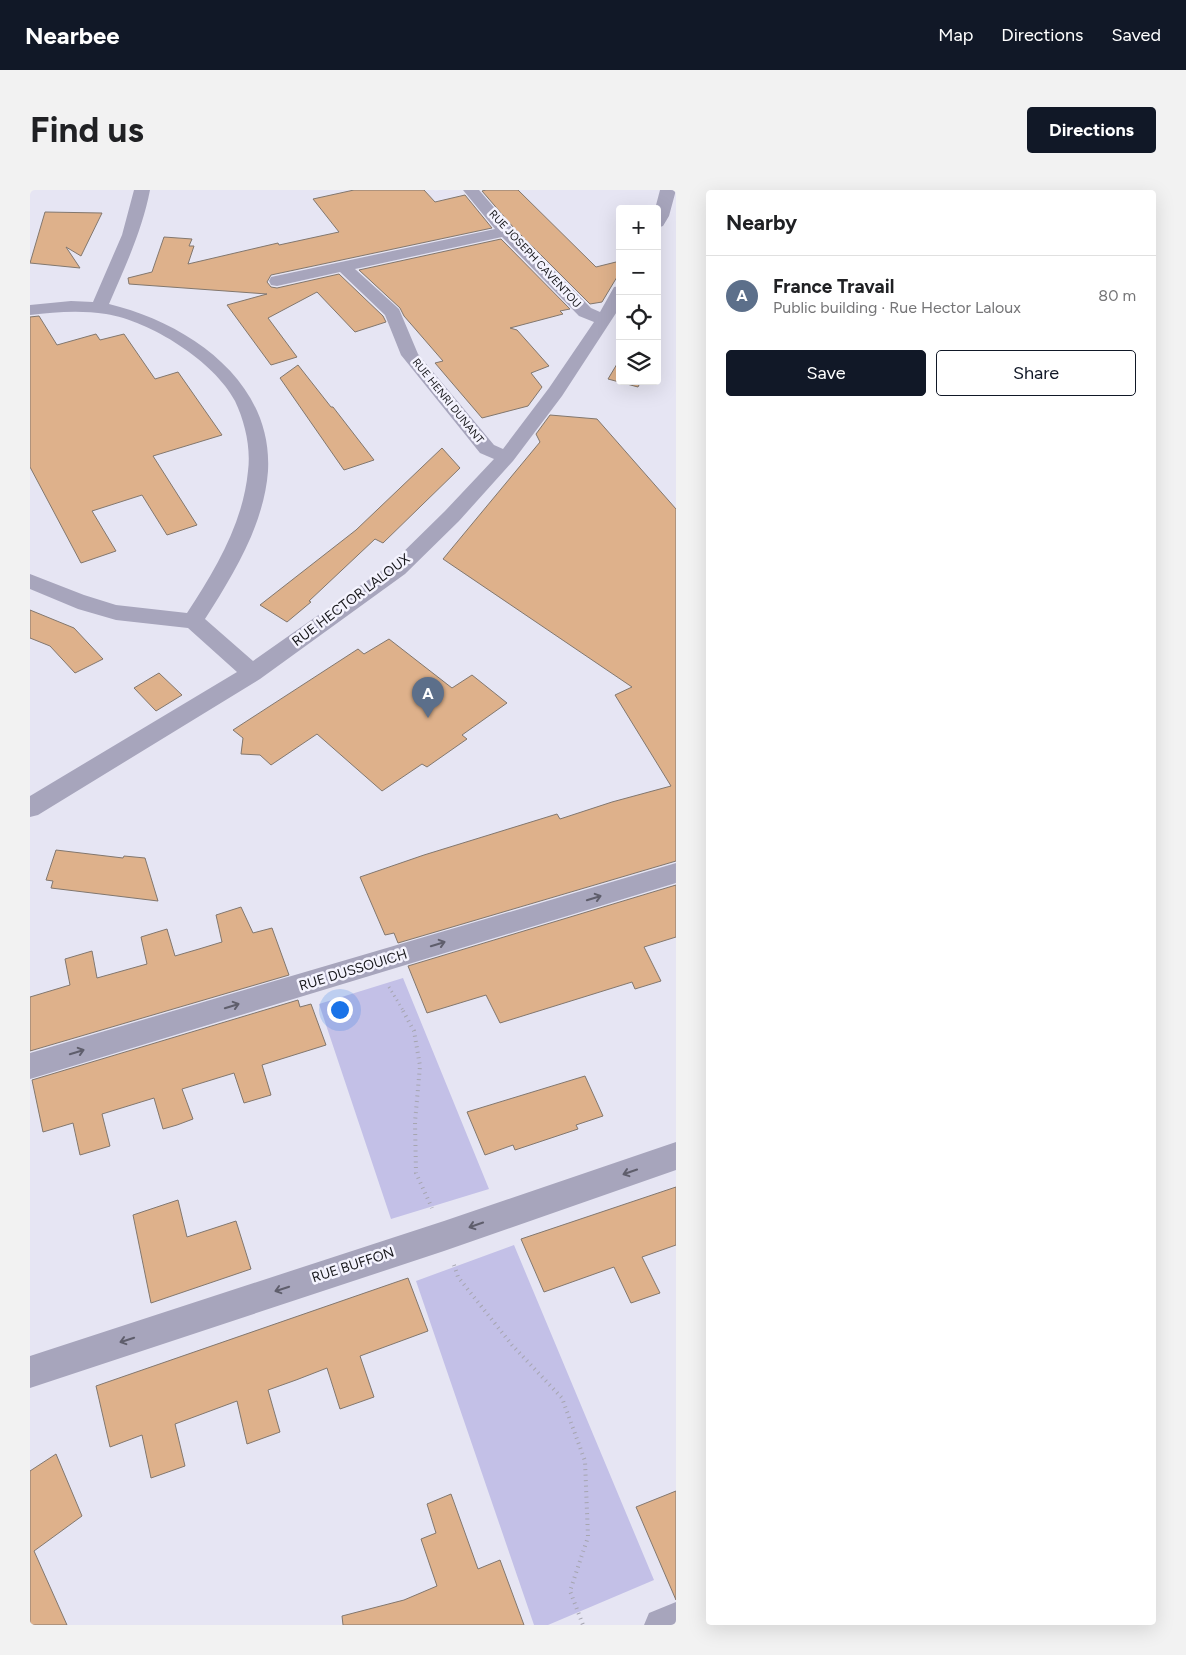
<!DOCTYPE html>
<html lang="en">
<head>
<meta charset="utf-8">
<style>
	body { margin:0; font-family:Figtree,sans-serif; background:#f2f2f2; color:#202124 }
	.controls { position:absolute; right:15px; top:15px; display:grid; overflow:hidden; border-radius:5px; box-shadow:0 5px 20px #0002 }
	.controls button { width:45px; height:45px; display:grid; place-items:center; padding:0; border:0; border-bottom:1px solid #e0e0e0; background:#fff; color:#202124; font:25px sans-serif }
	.you { position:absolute; left:309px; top:819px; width:18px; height:18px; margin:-12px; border:4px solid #fff; border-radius:50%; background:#1a73e8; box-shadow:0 0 0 8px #1a73e833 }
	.badge { display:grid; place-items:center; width:32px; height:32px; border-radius:50%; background:#111827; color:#fff; font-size:16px; font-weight:700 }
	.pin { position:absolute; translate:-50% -41px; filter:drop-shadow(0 1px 2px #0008) }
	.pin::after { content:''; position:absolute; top:26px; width:18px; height:15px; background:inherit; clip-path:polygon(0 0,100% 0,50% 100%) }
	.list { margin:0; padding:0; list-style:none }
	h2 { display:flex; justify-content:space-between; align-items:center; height:65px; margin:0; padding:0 20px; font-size:21px }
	h2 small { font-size:16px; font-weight:400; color:#757577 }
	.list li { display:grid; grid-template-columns:32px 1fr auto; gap:15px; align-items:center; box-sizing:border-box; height:80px; padding:0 20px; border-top:1px solid #e0e0e0 }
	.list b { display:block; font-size:19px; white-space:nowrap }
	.list p { margin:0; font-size:16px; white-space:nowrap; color:#757577 }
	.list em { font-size:16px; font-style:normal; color:#757577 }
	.actions { display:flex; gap:10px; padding:15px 20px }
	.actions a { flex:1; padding:11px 0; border:1px solid #111827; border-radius:5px; text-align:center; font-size:18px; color:#111827 }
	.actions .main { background:#111827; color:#fff }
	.icon { flex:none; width:28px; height:28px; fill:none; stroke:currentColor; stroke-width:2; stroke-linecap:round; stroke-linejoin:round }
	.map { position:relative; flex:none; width:646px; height:1435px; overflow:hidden; border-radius:5px }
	header { display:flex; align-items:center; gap:30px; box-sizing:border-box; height:70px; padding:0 25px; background:#111827; color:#fff }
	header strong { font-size:24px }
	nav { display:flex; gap:28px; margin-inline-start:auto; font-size:18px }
	.intro { display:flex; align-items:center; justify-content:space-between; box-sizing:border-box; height:120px; padding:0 30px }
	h1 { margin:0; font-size:35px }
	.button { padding:12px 22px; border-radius:5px; background:#111827; color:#fff; font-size:18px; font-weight:700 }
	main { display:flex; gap:30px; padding:0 30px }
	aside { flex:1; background:#fff; border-radius:5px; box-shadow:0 5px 20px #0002 }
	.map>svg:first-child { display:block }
</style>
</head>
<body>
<header>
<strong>Nearbee</strong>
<nav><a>Map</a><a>Directions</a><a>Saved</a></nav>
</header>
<div class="intro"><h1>Find us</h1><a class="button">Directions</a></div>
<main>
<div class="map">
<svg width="646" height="1435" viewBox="0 0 646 1435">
	<rect width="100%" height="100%" fill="#e6e5f3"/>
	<path fill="#c3c0e7" d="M 373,788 L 459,999 L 361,1029 L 289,814 Z
		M 484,1055 L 624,1390 L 518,1435 L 504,1435 L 386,1091 Z"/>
	<path fill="#deb18b" stroke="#82776e" d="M 324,0 L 394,0 L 405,12 L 435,5 L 462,38 L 241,85 L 237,92 L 241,97 L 247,98 L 309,84 L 353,126 L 356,132 L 325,142 L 287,102 L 238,128 L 267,167 L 241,175 L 197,115 L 237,104 L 99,94 L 98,88 L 122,82 L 134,47 L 162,49 L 159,56 L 164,56 L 158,74 L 248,53 L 249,55 L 309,42 L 283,9 Z
		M 456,0 L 488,0 L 566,77 L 590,71 L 590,82 L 572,112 L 560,114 L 483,37 L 452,1 Z
		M 15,22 L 72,23 L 51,66 L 36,57 L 50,78 L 0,73 Z
		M 471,49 L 540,119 L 530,121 L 533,124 L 480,138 L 487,140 L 519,176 L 501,183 L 512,197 L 498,216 L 452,228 L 405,173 L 413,171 L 374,126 L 370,118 L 329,80 Z
		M 9,126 L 27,155 L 66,144 L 70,150 L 94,144 L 125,189 L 148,182 L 192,245 L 123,266 L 167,335 L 137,345 L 112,305 L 62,321 L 86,361 L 51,373 L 0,277 L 0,127 Z
		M 590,169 L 590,191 L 611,191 L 608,197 L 578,189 Z
		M 268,175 L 301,217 L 303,217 L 344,270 L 314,280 L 250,188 Z
		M 520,225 L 567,229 L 646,319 L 646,671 L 368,753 L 364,743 L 355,745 L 330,687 L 394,665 L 527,624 L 530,629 L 582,612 L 641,596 L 585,505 L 602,497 L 413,369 L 510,252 L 506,244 Z
		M 412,258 L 430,278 L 353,353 L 345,349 L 279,411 L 281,412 L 257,432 L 230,415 L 326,340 Z
		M 0,420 L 44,438 L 73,469 L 45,483 L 20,456 L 0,448 Z
		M 359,449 L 422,498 L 442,485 L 477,513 L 432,545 L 437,549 L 397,577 L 392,574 L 352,601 L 287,544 L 241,575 L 230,565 L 211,564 L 213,548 L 203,540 L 328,459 L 334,464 Z
		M 129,483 L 152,505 L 126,521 L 104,498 Z
		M 26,660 L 93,668 L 94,666 L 115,668 L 128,711 L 21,698 L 23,691 L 16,690 Z
		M 646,695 L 646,747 L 614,757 L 631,791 L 605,799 L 602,792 L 470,833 L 456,805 L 397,823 L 378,776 Z
		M 211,717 L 223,743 L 242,738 L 259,785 L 0,861 L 0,807 L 40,795 L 35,769 L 62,761 L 67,788 L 117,774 L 111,747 L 137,739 L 145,766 L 169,759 L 192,752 L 186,725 Z
		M 268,810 L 270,817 L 281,814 L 296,855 L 232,875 L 241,905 L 214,913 L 204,883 L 152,899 L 163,929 L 147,935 L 133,939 L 124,908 L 72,924 L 80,956 L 50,965 L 43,933 L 13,942 L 2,890 Z
		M 555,886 L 573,926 L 546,935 L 548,939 L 485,960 L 483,955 L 455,965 L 437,922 Z
		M 646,997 L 646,1055 L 612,1067 L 630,1103 L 601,1113 L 584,1077 L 514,1102 L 491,1049 Z
		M 148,1010 L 157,1047 L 206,1031 L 221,1079 L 121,1113 L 103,1025 Z
		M 378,1088 L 398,1141 L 330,1166 L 344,1207 L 310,1219 L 297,1178 L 266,1190 L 238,1200 L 250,1242 L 217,1254 L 207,1211 L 145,1234 L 155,1276 L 121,1288 L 112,1245 L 80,1257 L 66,1196 Z
		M 26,1264 L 52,1326 L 4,1361 L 37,1435 L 0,1435 L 0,1281 Z
		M 646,1301 L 646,1410 L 606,1317 Z
		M 421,1304 L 448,1379 L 470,1370 L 494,1435 L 313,1435 L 312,1426 L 374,1410 L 407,1396 L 391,1349 L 406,1343 L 397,1314 Z"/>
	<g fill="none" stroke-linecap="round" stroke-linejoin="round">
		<path stroke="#a6a5b0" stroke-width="3" stroke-dasharray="1 4" stroke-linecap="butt" d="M 359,797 L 374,822"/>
		<path stroke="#a6a5b0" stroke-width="4" stroke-dasharray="1 4.5" stroke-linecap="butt" d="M 373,821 L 384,841 L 390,876 L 385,932 L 386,983 L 402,1018
			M 424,1075 L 428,1087 L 482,1155 L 532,1208 L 555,1271 L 558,1347 L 540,1401 L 553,1435"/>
		<path fill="#a7a5bc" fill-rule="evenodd" d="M 104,0 L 120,0 C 112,41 95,77 79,114 C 157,133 243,190 238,281 C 234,335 203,385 175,429 L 223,471 L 361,374 L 415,321 L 464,269 L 450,263 L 371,165 L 355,125 L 310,82 L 247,96 L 241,95 L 239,91 L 241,87 L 465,39 L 433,0 L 449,0 L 482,38 L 561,118 L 570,122 L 584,97 L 590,96 L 590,117 L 532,206 L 483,271 L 429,331 L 375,384 L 230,489 L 8,625 L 0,627 L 0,606 L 207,482 L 158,438 L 86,430 L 48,419 L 0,399 L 0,384 L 54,405 L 86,415 L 157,423 C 185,380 213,334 218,281 C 221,258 215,232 205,211 C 184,171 120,131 76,124 C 50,120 25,122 0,125 L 0,115 L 41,111 L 63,112 L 92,45 ZM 472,47 L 549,126 L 564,132 L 519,198 L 473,259 L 464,255 L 388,164 L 369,119 L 325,79 Z
			M 630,0 L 646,0 L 639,26 L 633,36 L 627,38 L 627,19 L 625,19 Z
			M 646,673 L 646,693 L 0,889 L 0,863 Z
			M 646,952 L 646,980 L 414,1061 L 0,1198 L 0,1166 L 414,1031 Z
			M 646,1412 L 646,1435 L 614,1435 L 619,1423 Z"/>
	</g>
	<defs><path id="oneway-shaft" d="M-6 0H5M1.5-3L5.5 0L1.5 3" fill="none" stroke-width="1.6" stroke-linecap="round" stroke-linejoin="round" transform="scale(1.25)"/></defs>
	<g stroke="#5f5e6c">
		<use href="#oneway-shaft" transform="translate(564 708) rotate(-17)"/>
		<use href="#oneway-shaft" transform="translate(408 754) rotate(-17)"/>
		<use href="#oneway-shaft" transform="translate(202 816) rotate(-17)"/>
		<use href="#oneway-shaft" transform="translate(47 862) rotate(-17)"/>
		<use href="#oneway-shaft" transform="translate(600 982) rotate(161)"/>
		<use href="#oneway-shaft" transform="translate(446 1035) rotate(161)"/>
		<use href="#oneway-shaft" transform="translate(252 1099) rotate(162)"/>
		<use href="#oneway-shaft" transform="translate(97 1150) rotate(162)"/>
	</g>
	<g text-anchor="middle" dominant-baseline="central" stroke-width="5" stroke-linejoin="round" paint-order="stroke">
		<g font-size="11" fill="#17171b" stroke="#f4f3fe">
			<text transform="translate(505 69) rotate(47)">RUE JOSEPH CAVENTOU</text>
			<text transform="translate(418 211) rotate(51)">RUE HENRI DUNANT</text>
		</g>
		<g font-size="14" fill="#17171b" stroke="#f4f3fe">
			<text transform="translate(321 410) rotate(-37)">RUE HECTOR LALOUX</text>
			<text transform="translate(323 780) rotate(-17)">RUE DUSSOUICH</text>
			<text transform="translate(323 1075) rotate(-18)">RUE BUFFON</text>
		</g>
	</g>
</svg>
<div class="controls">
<button>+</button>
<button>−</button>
<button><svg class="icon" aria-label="locate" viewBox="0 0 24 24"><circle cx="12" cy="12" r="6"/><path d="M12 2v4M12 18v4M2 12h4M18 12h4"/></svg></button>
<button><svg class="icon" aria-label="layers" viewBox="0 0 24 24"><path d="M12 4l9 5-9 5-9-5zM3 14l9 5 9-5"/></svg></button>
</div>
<div class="you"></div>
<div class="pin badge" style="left:398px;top:528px;background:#5c6f8a">A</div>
</div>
<aside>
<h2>Nearby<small></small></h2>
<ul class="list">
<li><span class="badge" style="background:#5c6f8a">A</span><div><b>France Travail</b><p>Public building · Rue Hector Laloux</p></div><em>80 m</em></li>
</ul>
<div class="actions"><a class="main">Save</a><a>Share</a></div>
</aside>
</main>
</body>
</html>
